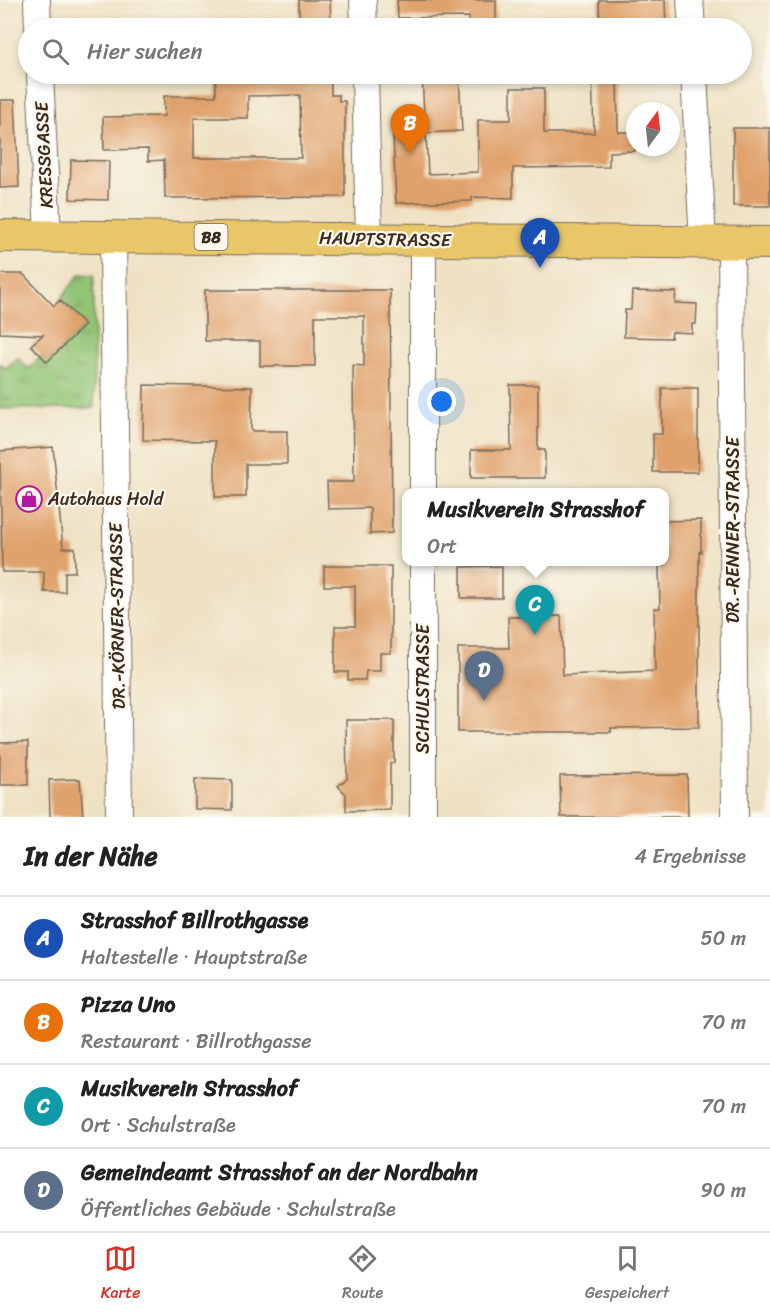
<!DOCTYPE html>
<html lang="de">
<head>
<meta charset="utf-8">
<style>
	body { margin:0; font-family:Sriracha,sans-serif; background:#f6f6f6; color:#222 }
	.compass { position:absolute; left:626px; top:102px; width:54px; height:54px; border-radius:50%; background:#fff; box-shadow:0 3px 9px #0003; rotate:15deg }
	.you { position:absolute; left:442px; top:402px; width:21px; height:21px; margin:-15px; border:4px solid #fff; border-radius:50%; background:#1a73e8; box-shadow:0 0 0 9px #1a73e833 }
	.badge { display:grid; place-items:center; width:39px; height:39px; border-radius:50%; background:#d93025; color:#fff; font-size:20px; font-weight:700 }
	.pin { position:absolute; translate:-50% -50px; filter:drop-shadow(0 2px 3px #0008) }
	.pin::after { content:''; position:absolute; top:32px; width:21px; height:18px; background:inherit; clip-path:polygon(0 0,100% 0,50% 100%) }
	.popup { position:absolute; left:402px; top:488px; width:267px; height:78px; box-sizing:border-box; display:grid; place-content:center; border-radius:12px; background:#fff; filter:drop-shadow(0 2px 4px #0005); font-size:20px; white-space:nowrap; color:#767676 }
	.popup b { font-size:22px; color:#222 }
	.popup::after { content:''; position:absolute; left:50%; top:100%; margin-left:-12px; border:12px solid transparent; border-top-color:#fff }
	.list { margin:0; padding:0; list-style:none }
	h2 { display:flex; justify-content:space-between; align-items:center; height:78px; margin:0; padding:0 24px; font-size:26px }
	h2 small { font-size:20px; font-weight:400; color:#767676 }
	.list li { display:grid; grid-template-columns:39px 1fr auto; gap:18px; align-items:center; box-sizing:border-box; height:84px; padding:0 24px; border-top:2px solid #e0e0e0 }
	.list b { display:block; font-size:22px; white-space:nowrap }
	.list p { margin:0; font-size:20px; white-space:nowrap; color:#767676 }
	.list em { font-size:20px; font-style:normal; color:#767676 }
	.icon { flex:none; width:33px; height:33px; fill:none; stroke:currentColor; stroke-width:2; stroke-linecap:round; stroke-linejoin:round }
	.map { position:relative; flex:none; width:770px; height:817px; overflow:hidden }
	.search { position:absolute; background:#fff; box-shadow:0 3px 9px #0003; left:18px; right:18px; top:18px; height:66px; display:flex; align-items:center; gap:15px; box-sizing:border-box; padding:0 21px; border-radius:33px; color:#767676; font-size:22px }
	.sheet { height:414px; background:#fff }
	nav { display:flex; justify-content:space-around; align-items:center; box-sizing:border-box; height:84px; border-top:2px solid #e0e0e0; background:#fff; font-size:16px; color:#767676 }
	nav a { display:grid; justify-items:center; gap:3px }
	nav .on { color:#d93025 }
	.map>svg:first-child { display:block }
</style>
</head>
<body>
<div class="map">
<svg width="770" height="817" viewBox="0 0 770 817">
	<defs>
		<pattern id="grass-tufts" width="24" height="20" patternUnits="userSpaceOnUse" patternTransform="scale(1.5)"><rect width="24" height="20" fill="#91c474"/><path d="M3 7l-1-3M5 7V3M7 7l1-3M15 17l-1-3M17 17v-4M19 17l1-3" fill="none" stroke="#789f5f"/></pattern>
	</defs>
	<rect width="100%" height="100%" fill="#fbf7ec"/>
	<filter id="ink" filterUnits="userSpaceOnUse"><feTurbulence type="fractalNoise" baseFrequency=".0167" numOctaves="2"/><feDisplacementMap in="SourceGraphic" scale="12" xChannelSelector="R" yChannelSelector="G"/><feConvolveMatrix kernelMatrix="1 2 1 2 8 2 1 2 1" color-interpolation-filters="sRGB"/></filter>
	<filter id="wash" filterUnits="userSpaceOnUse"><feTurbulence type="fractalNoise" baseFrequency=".008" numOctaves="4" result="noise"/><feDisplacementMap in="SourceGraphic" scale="24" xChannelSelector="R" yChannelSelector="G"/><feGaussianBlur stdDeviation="1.35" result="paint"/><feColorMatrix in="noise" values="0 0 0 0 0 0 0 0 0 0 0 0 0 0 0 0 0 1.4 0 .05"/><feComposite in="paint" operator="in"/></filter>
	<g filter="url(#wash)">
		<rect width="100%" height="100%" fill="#efe2c4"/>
		<path fill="url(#grass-tufts)" stroke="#667749" stroke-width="1.5" d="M 80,274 L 94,275 L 94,408 L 0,409 L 0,363 L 5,368 L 18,358 L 28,369 L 42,356 L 48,361 L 85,325 L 60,300 Z"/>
		<g id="blocks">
			<path fill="#e0a26c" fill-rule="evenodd" d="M 299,0 L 330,0 L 331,24 L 299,25 Z
				M 397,0 L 496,0 L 496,28 L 469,28 L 469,17 L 398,18 Z
				M 599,0 L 665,0 L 666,28 L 600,28 Z
				M 216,74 L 331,74 L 331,95 L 339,95 L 339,101 L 345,101 L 345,197 L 165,198 L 164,160 L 148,161 L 148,149 L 104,150 L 103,117 L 164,116 L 164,96 L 216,96 ZM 300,95 L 301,158 L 194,158 L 194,118 L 248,118 L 248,96 Z
				M 459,74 L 462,131 L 425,133 L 422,76 Z
				M 592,74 L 617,74 L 618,132 L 635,132 L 635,151 L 609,152 L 609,167 L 513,168 L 513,198 L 472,197 L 472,201 L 396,203 L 393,135 L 426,134 L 428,174 L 478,172 L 478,120 L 511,120 L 511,88 L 544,88 L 544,133 L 594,133 Z
				M 0,100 L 15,100 L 19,187 L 0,188 Z
				M 733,128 L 770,128 L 770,206 L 733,206 Z
				M 71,160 L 109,161 L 108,200 L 70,199 Z
				M 0,274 L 23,274 L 54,306 L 60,300 L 85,325 L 47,362 L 31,345 L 43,335 L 0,333 Z
				M 205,290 L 390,290 L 392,533 L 370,534 L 370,508 L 328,509 L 327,482 L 354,482 L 353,365 L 364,366 L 364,316 L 315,316 L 315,366 L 260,366 L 260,341 L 205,341 Z
				M 632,291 L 676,292 L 675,303 L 697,304 L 696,324 L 692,324 L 692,333 L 672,332 L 671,338 L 624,337 L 625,310 L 631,310 Z
				M 144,385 L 252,387 L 251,431 L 287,431 L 287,464 L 246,464 L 246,497 L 215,497 L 215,441 L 143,440 Z
				M 510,385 L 538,385 L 538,450 L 545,450 L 545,478 L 471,478 L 471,450 L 511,450 Z
				M 662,388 L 698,388 L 698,472 L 653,472 L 653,434 L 662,434 Z
				M 53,447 L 63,548 L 75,548 L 75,572 L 65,572 L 65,592 L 44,592 L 44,572 L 2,572 L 0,451 Z
				M 701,520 L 701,552 L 699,552 L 699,727 L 611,728 L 611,732 L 458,732 L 458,648 L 509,648 L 508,617 L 561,616 L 563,675 L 655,671 L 654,608 L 660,608 L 659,566 L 664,566 L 664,521 Z
				M 324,566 L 391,566 L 391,653 L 380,653 L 380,671 L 366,671 L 365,680 L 348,680 L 348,672 L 335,672 L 335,626 L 355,626 L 355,586 L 324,586 Z
				M 502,566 L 502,598 L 461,598 L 461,567 Z
				M 346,720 L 394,720 L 394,763 L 390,763 L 390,810 L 346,811 L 346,794 L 338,786 L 347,779 Z
				M 28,742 L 28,785 L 0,785 L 0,743 Z
				M 687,775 L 688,817 L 561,817 L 560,776 Z
				M 80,779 L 83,817 L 50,817 L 49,780 Z
				M 195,779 L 232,780 L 232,810 L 195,809 Z"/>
		</g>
	</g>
	<g filter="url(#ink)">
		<use href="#blocks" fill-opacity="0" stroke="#7a6a58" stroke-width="1.5"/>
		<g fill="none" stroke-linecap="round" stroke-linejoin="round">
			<g stroke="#7a6a58" stroke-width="28">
				<path id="minor" d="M 37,0 L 38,28
					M 363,0 L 364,28
					M 690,0 L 692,28
					M 40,74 L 48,236
					M 365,74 L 369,239
					M 694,74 L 703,242
					M 113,235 L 119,817
					M 423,240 L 423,492
					M 731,243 L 735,817
					M 423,562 L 423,817"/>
			</g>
			<g stroke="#7a6a58" stroke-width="34">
				<path id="major" d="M 0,236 L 770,243"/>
			</g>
			<use href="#minor" stroke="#fff" stroke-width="26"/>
			<use href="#major" stroke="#e9c769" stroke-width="32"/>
		</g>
	</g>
	<defs>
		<g id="shop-ring" transform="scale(1.35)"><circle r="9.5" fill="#fbf7ec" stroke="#b5179e" stroke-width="1.5"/><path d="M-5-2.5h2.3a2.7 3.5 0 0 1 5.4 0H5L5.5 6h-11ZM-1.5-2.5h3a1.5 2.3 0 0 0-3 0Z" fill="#b5179e"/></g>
	</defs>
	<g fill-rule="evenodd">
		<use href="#shop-ring" x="29" y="499"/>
	</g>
	<g text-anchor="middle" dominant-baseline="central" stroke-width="4.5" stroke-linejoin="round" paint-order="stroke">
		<rect fill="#fbf7ec" stroke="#75685c" stroke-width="1.5" x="194.5" y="224" width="33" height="26" rx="4.5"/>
		<g font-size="16" font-weight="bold" fill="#3b2a1e">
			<text x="211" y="237">B8</text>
		</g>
		<g font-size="18" fill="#3b2a1e" stroke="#fbf7ec">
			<text transform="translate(44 155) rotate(-93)">KRESSGASSE</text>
			<text transform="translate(385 239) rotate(1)">HAUPTSTRASSE</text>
			<text transform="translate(733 530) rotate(-90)">DR.-RENNER-STRASSE</text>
			<text transform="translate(117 616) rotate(-91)">DR.-KÖRNER-STRASSE</text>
			<text transform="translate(423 689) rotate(-90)">SCHULSTRASSE</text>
		</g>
		<g font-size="18" fill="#3b2a1e" stroke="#fbf7ec" text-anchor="start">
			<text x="48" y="499">Autohaus Hold</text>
		</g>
	</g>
</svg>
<svg class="compass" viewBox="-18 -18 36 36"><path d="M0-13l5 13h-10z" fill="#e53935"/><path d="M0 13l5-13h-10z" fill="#767676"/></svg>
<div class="you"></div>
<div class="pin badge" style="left:540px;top:268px;background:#1a4fb4">A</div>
<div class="pin badge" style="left:410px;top:154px;background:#e8710a">B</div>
<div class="pin badge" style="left:535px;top:635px;background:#0f9aa8">C</div>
<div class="popup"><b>Musikverein Strasshof</b>Ort</div>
<div class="pin badge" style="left:484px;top:701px;background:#5c6f8a">D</div>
<div class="search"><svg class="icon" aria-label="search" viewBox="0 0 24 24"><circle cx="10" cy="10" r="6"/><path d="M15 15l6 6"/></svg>Hier suchen</div>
</div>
<section class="sheet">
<h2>In der Nähe<small>4 Ergebnisse</small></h2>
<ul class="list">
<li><span class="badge" style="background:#1a4fb4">A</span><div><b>Strasshof Billrothgasse</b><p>Haltestelle · Hauptstraße</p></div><em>50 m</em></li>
<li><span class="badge" style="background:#e8710a">B</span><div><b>Pizza Uno</b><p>Restaurant · Billrothgasse</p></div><em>70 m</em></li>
<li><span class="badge" style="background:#0f9aa8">C</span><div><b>Musikverein Strasshof</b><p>Ort · Schulstraße</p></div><em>70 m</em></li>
<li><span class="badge" style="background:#5c6f8a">D</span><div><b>Gemeindeamt Strasshof an der Nordbahn</b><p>Öffentliches Gebäude · Schulstraße</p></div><em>90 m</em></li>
</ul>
</section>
<nav>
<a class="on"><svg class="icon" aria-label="map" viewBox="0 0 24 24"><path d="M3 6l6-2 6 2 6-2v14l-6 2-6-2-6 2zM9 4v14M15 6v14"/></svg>Karte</a>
<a><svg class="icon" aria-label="directions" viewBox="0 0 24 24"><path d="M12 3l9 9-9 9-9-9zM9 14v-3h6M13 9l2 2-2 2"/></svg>Route</a>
<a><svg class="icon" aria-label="saved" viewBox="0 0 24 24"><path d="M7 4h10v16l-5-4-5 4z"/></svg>Gespeichert</a>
</nav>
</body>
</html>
